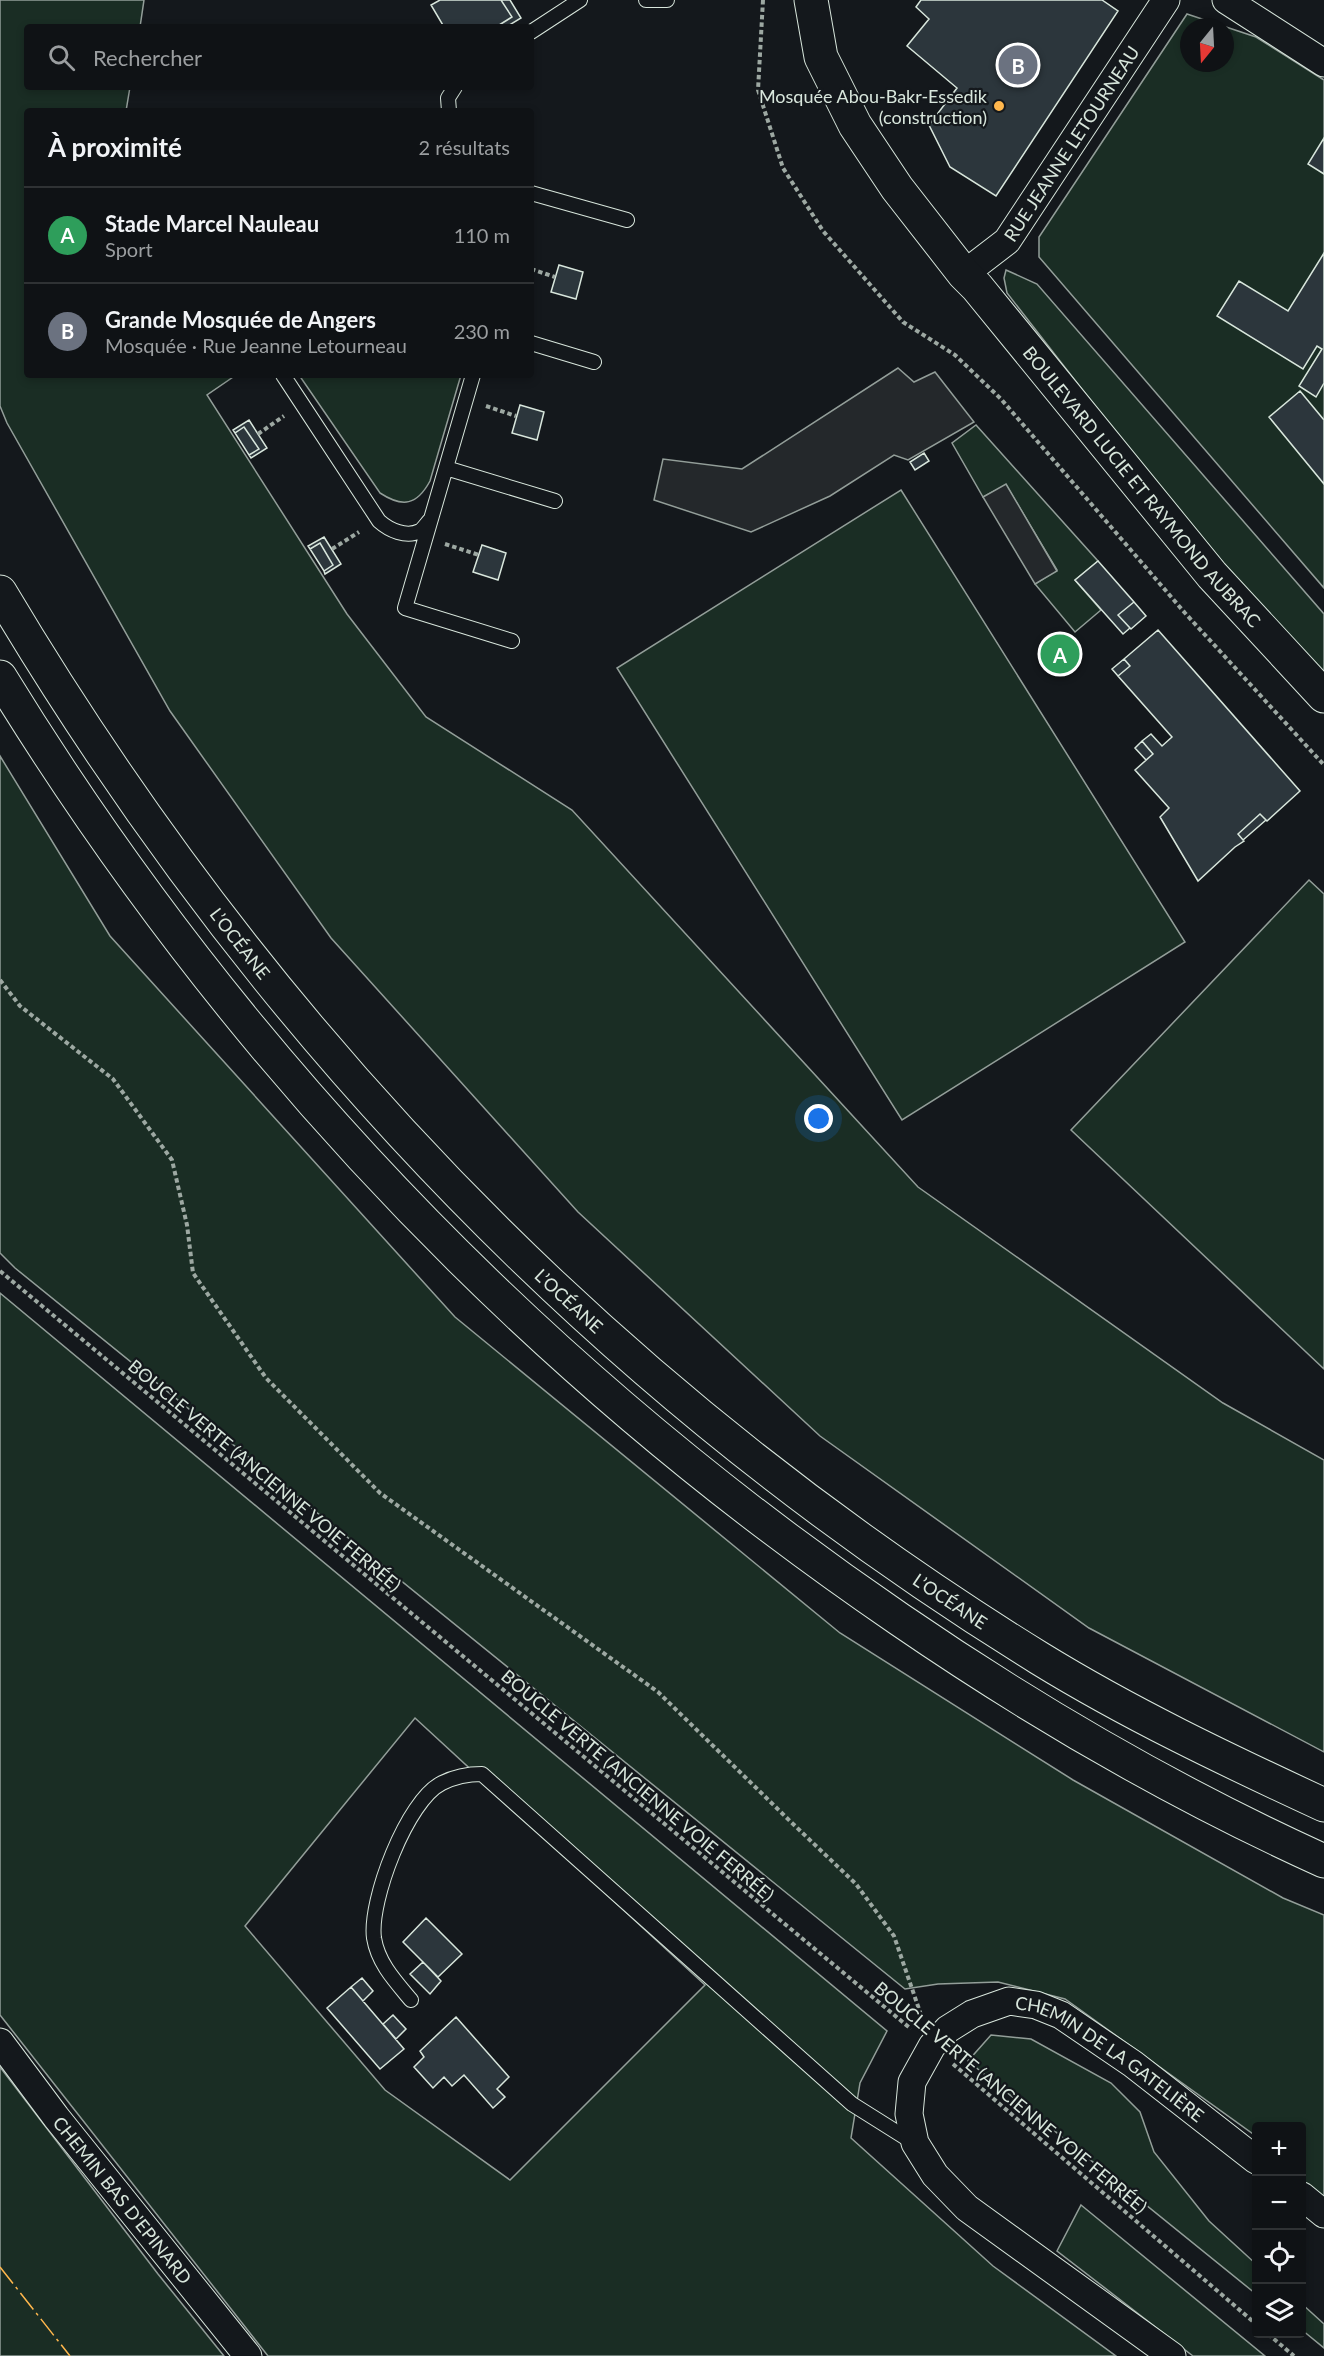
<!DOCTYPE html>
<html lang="fr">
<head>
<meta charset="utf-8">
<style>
	body { margin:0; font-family:Lato,sans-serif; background:#1d2022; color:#f1f3f6 }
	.controls { position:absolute; right:18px; bottom:18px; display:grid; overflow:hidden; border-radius:6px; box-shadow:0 3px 9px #0003 }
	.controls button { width:54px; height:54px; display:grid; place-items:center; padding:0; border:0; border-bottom:2px solid #2f3234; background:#0f1215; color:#f1f3f6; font:30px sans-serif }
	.compass { position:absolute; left:1180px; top:18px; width:54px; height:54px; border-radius:50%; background:#0f1215; box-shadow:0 3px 9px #0003; rotate:198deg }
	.you { position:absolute; left:819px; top:1119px; width:21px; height:21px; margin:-15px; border:4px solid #fff; border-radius:50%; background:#1a73e8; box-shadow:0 0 0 9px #1a73e833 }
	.badge { display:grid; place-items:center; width:39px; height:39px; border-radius:50%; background:#0f766e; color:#fff; font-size:20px; font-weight:700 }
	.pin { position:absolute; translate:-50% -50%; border:3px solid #fff; box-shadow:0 2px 6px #0006 }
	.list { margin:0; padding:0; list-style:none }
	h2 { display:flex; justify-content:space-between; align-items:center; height:78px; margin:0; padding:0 24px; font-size:26px }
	h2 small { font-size:20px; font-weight:400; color:#9b9ea0 }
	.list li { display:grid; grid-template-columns:39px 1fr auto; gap:18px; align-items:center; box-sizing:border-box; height:96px; padding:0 24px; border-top:2px solid #2f3234 }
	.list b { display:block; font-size:22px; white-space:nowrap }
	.list p { margin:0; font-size:20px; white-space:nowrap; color:#9b9ea0 }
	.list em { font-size:20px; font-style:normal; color:#9b9ea0 }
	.icon { flex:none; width:33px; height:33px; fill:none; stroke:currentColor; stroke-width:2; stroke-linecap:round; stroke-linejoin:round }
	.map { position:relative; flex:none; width:1324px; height:2356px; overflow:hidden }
	.search { position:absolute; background:#0f1215; box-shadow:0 3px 9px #0003; left:24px; top:24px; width:510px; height:66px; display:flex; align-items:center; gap:15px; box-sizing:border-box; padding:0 21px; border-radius:6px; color:#9b9ea0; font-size:22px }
	.panel { position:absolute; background:#0f1215; box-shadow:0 3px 9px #0003; left:24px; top:108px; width:510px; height:270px; border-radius:6px }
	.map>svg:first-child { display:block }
</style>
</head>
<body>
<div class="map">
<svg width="1324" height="2356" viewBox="0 0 1324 2356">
	<rect width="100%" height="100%" fill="#14181c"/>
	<path fill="#1a2d24" stroke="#939e99" stroke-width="1.5" fill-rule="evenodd" d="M 0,0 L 144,0 L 140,27 L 27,27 L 27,87 L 130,87 L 126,111 L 27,111 L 27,375 L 236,375 L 207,395 L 347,614 L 426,717 L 572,810 L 918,1187 L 1223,1403 L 1324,1460 L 1324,1752 L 1089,1628 L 820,1436 L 578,1212 L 331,938 L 170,711 L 7,423 L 0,406 Z
		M 1187,14 L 1256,37 L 1324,80 L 1324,588 L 1039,257 L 1039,237 ZM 1189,27 L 1225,27 L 1225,63 L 1189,63 Z
		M 1006,270 L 1037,284 L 1324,614 L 1324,674 L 1226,566 L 1109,424 L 1007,293 L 1004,278 Z
		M 299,375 L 461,375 L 430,481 C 417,505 403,508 380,493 Z
		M 976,425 L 1098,561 L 1075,580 L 1101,610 L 1075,632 L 1035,584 L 1057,570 L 1006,485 L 983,497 L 952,443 Z
		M 901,490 L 1185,942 L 902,1120 L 617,668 Z
		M 0,756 L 110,936 L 455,1317 L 840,1633 L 1073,1780 L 1283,1898 L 1324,1915 L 1324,2197 L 1314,2191 L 1302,2179 L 1302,2126 L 1256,2126 L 1256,2136 L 1065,1999 L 998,1982 L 938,1984 L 905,1989 L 15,1268 L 0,1253 Z
		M 1309,880 L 1324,894 L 1324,1369 L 1071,1130 Z
		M 0,1293 L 887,2031 L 860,2083 L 851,2138 L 993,2266 L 1116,2356 L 268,2356 L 0,2015 ZM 415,1718 L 705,1985 L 510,2180 L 385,2090 L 245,1926 Z
		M 991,2035 L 1031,2039 L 1111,2083 L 1140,2112 L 1154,2152 L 1209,2221 L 1256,2264 L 1256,2294 L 968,2061 Z
		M 0,2067 L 158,2274 L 224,2356 L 0,2356 Z
		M 1081,2205 L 1265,2356 L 1193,2356 L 1057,2251 Z
		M 1302,2304 L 1324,2324 L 1324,2348 L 1302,2330 Z"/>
	<path fill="#24282b" stroke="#939e99" stroke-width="1.5" d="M 898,368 L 914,382 L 935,372 L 974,422 L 908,460 L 894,455 L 830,496 L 751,532 L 654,500 L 663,459 L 742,469 Z
		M 1006,484 L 1057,571 L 1035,584 L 983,497 Z"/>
	<path fill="#2c363c" stroke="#d8e6dc" stroke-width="1.5" d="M 440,0 L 501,0 L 512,17 L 496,27 L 444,27 L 431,5 Z
		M 501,0 L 510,0 L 521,18 L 506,27 L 496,27 L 512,17 Z
		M 921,0 L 1102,0 L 1118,11 L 996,196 L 950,167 L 929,125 L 957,88 L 907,46 L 929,19 L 916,7 Z
		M 1324,138 L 1324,174 L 1308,164 Z
		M 1324,253 L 1324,383 L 1316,397 L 1299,386 L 1322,349 L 1317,346 L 1303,369 L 1217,316 L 1239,281 L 1288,311 Z
		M 559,265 L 583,272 L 576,299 L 551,292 Z
		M 1300,391 L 1324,420 L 1324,484 L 1269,417 Z
		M 520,405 L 544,412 L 537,440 L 512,433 Z
		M 249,420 L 267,448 L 251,458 L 249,455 L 259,449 L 244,427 L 235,433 L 233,430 Z
		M 244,427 L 259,449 L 249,455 L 235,433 Z
		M 924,453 L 929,461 L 915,470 L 910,462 Z
		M 324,537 L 341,564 L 325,574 L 324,571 L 333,565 L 320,543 L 310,549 L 308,546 Z
		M 320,543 L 333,565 L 324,571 L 310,549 Z
		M 482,545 L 506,553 L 498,580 L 473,572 Z
		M 1098,561 L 1134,602 L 1118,615 L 1130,628 L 1123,634 L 1075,580 Z
		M 1134,602 L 1146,616 L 1131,629 L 1118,615 Z
		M 1158,630 L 1300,791 L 1267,821 L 1260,814 L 1238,834 L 1244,841 L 1235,847 L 1198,881 L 1160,817 L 1169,808 L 1135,770 L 1153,754 L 1142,741 L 1151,734 L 1162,746 L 1172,737 L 1118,676 L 1130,666 L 1124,659 Z
		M 1124,659 L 1130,666 L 1118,676 L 1112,669 Z
		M 1142,741 L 1153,754 L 1146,760 L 1135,748 Z
		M 1260,814 L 1266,820 L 1243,840 L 1238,834 Z
		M 426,1918 L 462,1954 L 438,1977 L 403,1942 Z
		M 423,1962 L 441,1981 L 430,1994 L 410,1974 Z
		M 362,1978 L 373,1991 L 363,2001 L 351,1987 Z
		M 351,1987 L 404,2049 L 380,2069 L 327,2008 Z
		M 393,2015 L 406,2029 L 396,2039 L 383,2024 Z
		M 456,2017 L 509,2077 L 497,2089 L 505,2097 L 493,2108 L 464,2075 L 452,2086 L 444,2077 L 433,2088 L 414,2067 L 424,2057 L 420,2051 Z"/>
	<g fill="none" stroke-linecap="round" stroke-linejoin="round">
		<g stroke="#d8e6dc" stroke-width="16">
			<path id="lane" d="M 646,0 L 667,0
				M 531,32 L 580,0
				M 449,111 L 448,98 L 455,87
				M 531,193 L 627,220
				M 531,343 L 594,362
				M 283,375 L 379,521 C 389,530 406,538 420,531 C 423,529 427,523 430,520
				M 473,375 L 405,608 L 512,641
				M 446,468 L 555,501
				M 411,2000 C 395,1981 378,1963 374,1938 C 369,1901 407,1800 442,1783 C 454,1777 469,1774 482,1774 L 852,2104 L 914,2143"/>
		</g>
		<g stroke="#d8e6dc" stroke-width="29">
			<g id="street">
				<path d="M 1226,0 L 1324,63"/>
				<path id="s1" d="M 964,274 L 1007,241 L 1166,0"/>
				<path id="s2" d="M 0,2042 L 56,2117 L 248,2356"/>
				<path d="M 1302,2196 L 1324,2214"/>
				<path id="s3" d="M 1172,2356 L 967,2208 L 935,2175 L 915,2143 L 909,2114 L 912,2082 L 932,2046 L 948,2029 L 972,2014 L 1009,2001 L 1036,2005 L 1061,2015 L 1133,2064 L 1256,2160"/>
			</g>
		</g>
		<g stroke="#d8e6dc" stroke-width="35">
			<g id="secondary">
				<path id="s4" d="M 811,0 L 821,57 L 855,125 L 897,188 L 964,274 L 977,287 L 1212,575 L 1324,696"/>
			</g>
		</g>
		<g stroke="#d8e6dc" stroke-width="35">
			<g id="highway">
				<path id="s5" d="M 0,592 C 261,1031 604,1389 1039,1658 C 1130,1714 1227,1760 1324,1805"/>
				<path d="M 0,677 C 232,1055 533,1369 899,1619 C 1033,1711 1176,1794 1324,1861"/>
			</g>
		</g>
		<path stroke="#9da8a2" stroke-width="4" stroke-dasharray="4.5 3" stroke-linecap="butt" d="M 763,0 L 758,90 L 783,168 L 823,231 L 903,322 L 955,355 L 1001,399 L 1185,613 L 1324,765
			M 531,269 L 555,277
			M 486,406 L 516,416
			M 258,434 L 284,416
			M 445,544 L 479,555
			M 332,549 L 359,532
			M 0,980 L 20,1006 L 113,1079 L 172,1160 L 187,1225 L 193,1273 L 266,1378 L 380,1493 L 658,1692 L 791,1822 L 856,1884 L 894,1936 L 921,2015
			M 0,1271 L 911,2029
			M 953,2064 L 1256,2324
			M 1268,2334 L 1294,2356"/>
		<use href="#lane" stroke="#14181c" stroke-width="14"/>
		<use href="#street" stroke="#14181c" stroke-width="27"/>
		<use href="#secondary" stroke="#14181c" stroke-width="33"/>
		<use href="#highway" stroke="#14181c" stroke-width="33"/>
		<path stroke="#ffb74d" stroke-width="1.5" stroke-dasharray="21 4.5 3 4.5" stroke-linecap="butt" d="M 0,2267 L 70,2356"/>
	</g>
	<circle fill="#ffb74d" stroke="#14181c" stroke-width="2" cx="999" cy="106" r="6"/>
	<g text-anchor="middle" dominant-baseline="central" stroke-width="4.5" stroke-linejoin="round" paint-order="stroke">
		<g font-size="18" fill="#d8e6dc" stroke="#14181c" text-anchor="end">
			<text x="987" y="96">Mosquée Abou-Bakr-Essedik<tspan x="987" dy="21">(construction)</tspan></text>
		</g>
		<g font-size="18" fill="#d8e6dc" stroke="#14181c">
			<text stroke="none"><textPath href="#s1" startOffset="171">RUE JEANNE LETOURNEAU</textPath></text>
			<text stroke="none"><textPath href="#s4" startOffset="596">BOULEVARD LUCIE ET RAYMOND AUBRAC</textPath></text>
			<text stroke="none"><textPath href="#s5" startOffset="426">L’OCÉANE</textPath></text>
			<text stroke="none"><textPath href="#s5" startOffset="912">L’OCÉANE</textPath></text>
			<text transform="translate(265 1475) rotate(40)">BOUCLE VERTE (ANCIENNE VOIE FERRÉE)</text>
			<text stroke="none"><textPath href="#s5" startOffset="1398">L’OCÉANE</textPath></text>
			<text transform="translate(638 1785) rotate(40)">BOUCLE VERTE (ANCIENNE VOIE FERRÉE)</text>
			<text stroke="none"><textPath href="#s3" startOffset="648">CHEMIN DE LA GATELIÈRE</textPath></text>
			<text transform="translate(1011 2097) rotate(40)">BOUCLE VERTE (ANCIENNE VOIE FERRÉE)</text>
			<text stroke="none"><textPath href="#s2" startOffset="200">CHEMIN BAS D'EPINARD</textPath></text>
		</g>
	</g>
</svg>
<div class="controls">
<button>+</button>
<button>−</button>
<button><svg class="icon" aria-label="locate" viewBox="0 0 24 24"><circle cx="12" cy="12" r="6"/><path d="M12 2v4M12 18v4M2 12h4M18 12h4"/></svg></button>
<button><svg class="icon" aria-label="layers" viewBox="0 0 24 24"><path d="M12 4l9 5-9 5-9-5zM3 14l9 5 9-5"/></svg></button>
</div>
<svg class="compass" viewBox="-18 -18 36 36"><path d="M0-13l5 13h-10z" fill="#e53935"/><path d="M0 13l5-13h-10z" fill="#9b9ea0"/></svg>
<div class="you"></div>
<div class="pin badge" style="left:1060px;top:654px;background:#2e9e5b">A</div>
<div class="pin badge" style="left:1018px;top:65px;background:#6b7280">B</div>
<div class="search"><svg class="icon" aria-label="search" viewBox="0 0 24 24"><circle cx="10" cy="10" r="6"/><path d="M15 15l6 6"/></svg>Rechercher</div>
<section class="panel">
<h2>À proximité<small>2 résultats</small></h2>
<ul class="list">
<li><span class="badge" style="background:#2e9e5b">A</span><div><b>Stade Marcel Nauleau</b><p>Sport</p></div><em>110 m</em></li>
<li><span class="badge" style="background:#6b7280">B</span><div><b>Grande Mosquée de Angers</b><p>Mosquée · Rue Jeanne Letourneau</p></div><em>230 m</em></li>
</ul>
</section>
</div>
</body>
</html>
